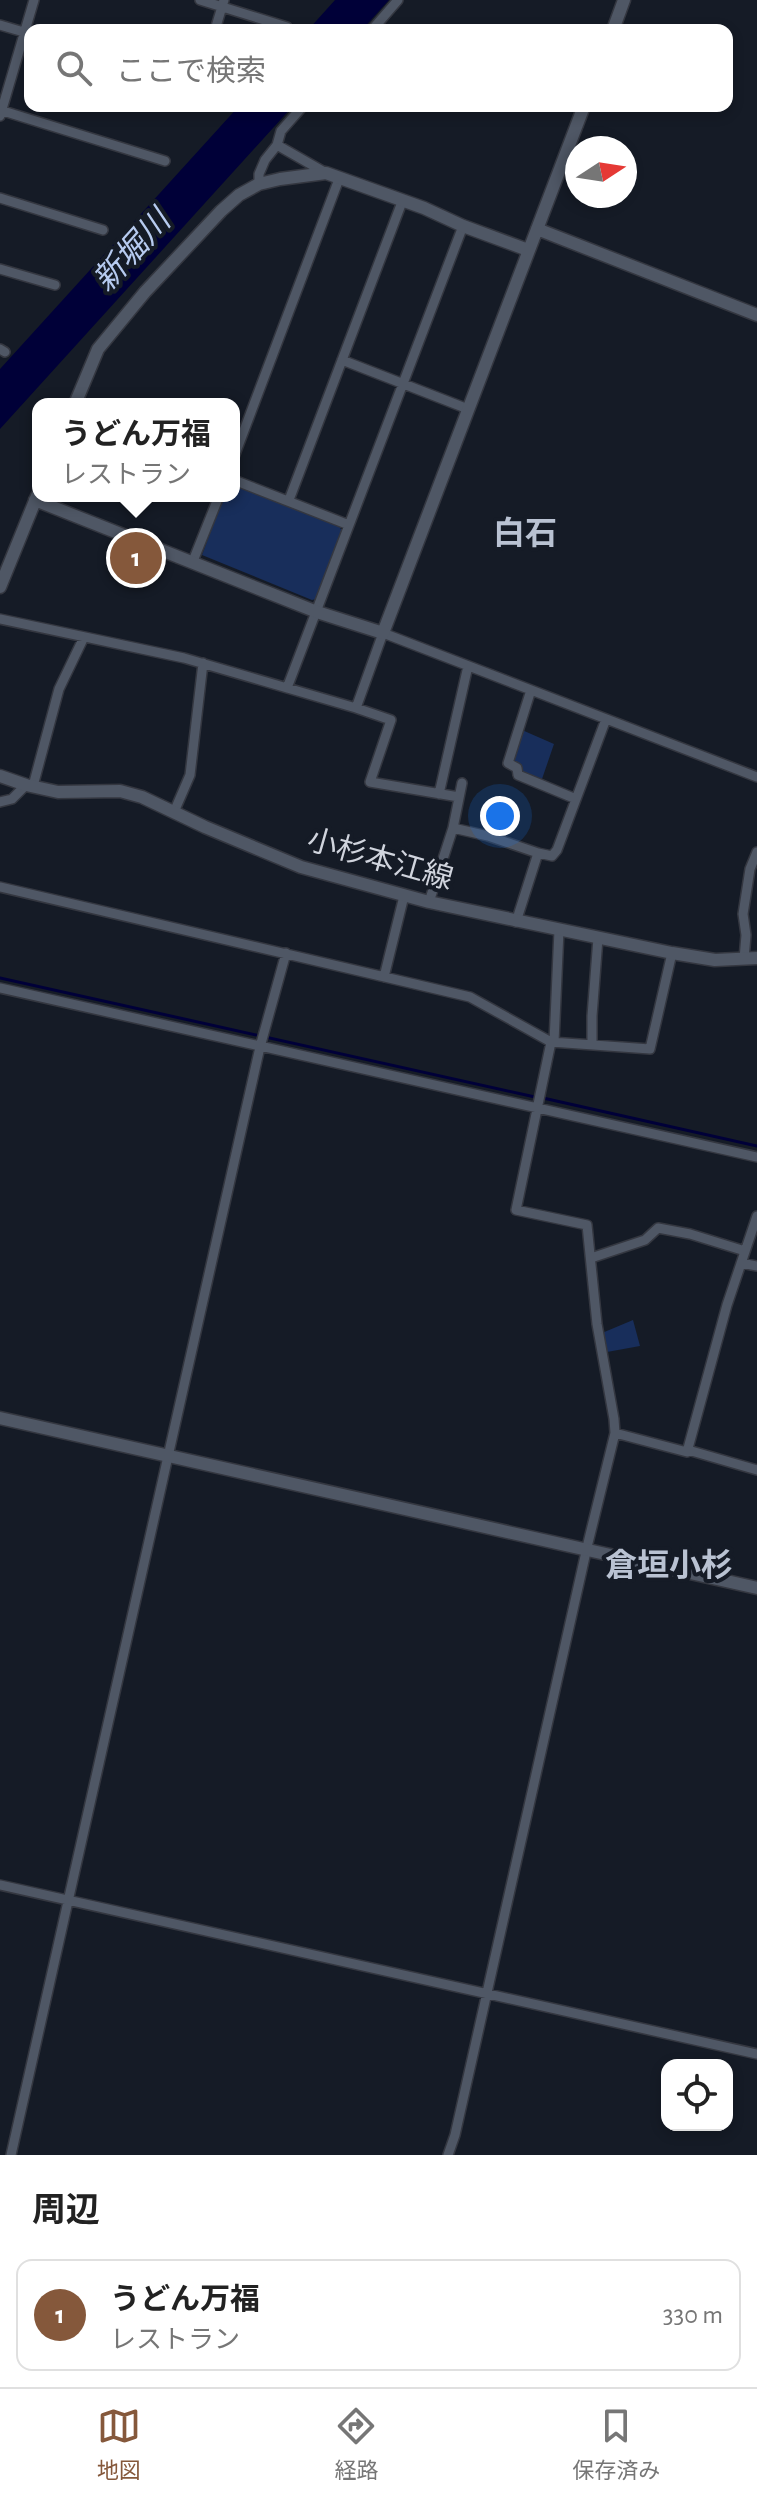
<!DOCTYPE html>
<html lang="ja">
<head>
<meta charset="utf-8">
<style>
	body { margin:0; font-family:"Alegreya Sans","Noto Sans JP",sans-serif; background:#f6f6f6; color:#222 }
	.controls { position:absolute; right:24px; bottom:24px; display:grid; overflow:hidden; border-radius:16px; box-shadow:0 4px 12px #0003 }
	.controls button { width:72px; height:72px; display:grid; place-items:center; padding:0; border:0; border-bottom:2px solid #e0e0e0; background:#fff; color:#222; font:40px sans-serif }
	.compass { position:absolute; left:565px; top:136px; width:72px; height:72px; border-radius:50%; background:#fff; box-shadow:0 4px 12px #0003; rotate:78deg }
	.you { position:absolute; left:500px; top:816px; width:28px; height:28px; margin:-20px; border:6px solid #fff; border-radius:50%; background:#1a73e8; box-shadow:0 0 0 12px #1a73e833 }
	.badge { display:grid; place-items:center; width:52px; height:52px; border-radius:50%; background:#85583b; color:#fff; font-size:26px; font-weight:700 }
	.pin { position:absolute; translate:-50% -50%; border:4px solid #fff; box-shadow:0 2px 8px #0006 }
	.popup { position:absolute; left:32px; top:398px; width:208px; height:104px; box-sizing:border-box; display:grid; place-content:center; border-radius:16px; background:#fff; filter:drop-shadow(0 2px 6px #0005); font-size:26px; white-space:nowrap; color:#767676 }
	.popup b { font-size:30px; color:#222 }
	.popup::after { content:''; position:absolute; left:50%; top:100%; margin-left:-16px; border:16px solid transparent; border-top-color:#fff }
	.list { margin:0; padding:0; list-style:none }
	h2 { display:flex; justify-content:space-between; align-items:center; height:104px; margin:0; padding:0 32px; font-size:34px }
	h2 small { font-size:26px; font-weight:400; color:#767676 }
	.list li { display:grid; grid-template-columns:52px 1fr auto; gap:24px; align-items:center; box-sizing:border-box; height:112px; margin:0 16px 16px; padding:0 16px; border:2px solid #e0e0e0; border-radius:16px }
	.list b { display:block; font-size:30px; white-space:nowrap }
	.list p { margin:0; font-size:26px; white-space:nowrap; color:#767676 }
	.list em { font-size:26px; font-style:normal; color:#767676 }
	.icon { flex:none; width:44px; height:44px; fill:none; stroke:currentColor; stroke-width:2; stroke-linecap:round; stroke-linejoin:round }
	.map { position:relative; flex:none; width:757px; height:2155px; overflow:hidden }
	.search { position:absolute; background:#fff; box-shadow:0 4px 12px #0003; left:24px; right:24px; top:24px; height:88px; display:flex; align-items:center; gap:20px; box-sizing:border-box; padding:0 28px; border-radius:16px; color:#767676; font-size:30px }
	.sheet { height:232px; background:#fff }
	nav { display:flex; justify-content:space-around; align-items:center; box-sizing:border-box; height:112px; border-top:2px solid #e0e0e0; background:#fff; font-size:22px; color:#767676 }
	nav a { display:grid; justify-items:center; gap:4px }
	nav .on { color:#85583b }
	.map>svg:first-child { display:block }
</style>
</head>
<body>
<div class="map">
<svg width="757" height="2155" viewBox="0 0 757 2155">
	<rect width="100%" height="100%" fill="#151b26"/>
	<path fill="#182e5b" d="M 237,485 L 339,526 L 342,531 L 316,599 L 312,600 L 202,555 L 224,496 L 234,496 L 234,486 Z
		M 522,730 L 554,744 L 542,779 L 520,774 L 521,766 L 512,762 Z
		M 633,1320 L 640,1346 L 607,1352 L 602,1333 Z"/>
	<path fill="#000038" d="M 335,0 L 389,0 L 362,30 L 308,30 Z
		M 239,106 L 293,106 L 0,429 L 0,369 Z"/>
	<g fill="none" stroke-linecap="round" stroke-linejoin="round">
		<path stroke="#000038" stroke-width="3" d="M 0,978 L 535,1097
			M 543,1098 L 757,1146"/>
		<g stroke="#343740" stroke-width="12">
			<path id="street" d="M 200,0 L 287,27
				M 0,25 L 27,33
				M 215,30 L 224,0
				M 372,30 L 398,0
				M 0,110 L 165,161
				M 0,116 L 34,0
				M 277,145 L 326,173
				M 259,184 L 259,174 L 265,160 L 277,145 L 281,131 L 303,106
				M 0,198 L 103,230
				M 0,269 L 55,285
				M 0,349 L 5,352
				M 342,360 L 468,409
				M 234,457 L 339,179
				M 234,480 L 349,525
				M 289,500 L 402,202
				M 193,561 L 219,496
				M 0,619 L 184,658 L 356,708 L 383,633 L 757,777
				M 287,688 L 463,226
				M 531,690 L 508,763 L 517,768 L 518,775 L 576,799
				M 356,708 L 391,720 L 370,782 L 459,797
				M 33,786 L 59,689 L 84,637
				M 439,794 L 468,666
				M 0,802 L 12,799 L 26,785
				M 174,812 L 190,775 L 203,663
				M 453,828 L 462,783
				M 0,887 L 470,997 L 551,1042 L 650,1049 L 672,953
				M 429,902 L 453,828 L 488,836 L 538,853
				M 516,922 L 538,853 L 552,856 L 557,850 L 606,719
				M 744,959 L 746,935 L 743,914 L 750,869 L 757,852
				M 384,977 L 404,896
				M 0,988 L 757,1157
				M 554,1042 L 559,930
				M 592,1045 L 592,1016 L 598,938
				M 591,1258 L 645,1240 L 658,1228 L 690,1234 L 745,1251
				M 741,1263 L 757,1266
				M 615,1433 L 687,1452 L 727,1305 L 757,1216
				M 688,1450 L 757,1470
				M 0,1885 L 757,2054
				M 11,2155 L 260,1047 L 286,953
				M 448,2155 L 455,2135 L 588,1543 L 615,1433 L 614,1419 L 597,1324 L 587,1225 L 516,1210 L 551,1042"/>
		</g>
		<g stroke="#343740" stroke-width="15">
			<path id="secondary" d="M 613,30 L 624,0
				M 537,229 L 757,315
				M 75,404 L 98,349 L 145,292 L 221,211 L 239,195 L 259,184 L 280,179 L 326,173 L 424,208 L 463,226 L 528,250
				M 35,500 L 317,612 L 383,633 L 584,106
				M 0,587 L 37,496
				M 0,776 L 26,785 L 58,792 L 120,791 L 142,797 L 205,827 L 301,867 L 429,902 L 672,953 L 715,960 L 757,958
				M 0,1418 L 757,1588"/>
		</g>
		<use href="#street" stroke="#4f5765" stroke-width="9"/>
		<use href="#secondary" stroke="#4f5765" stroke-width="12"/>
	</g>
	<g text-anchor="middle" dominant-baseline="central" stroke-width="8" stroke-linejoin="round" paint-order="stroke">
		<g font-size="30" fill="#d0d4dd" stroke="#151b26">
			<text transform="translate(380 860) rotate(16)">小杉本江線</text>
		</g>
		<g font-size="32" font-style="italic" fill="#b7cbf0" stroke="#151b26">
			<text transform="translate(132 251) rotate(-48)">新堀川</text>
		</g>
		<g font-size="32" font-weight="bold" fill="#b9c2d2" stroke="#151b26">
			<text x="525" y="534">白石</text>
			<text x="669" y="1566">倉垣小杉</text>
		</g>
	</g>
</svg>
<div class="controls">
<button><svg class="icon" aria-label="locate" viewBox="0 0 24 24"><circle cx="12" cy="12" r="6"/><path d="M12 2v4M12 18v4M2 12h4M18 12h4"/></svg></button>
</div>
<svg class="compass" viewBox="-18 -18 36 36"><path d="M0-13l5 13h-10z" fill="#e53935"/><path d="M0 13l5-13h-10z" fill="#767676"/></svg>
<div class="you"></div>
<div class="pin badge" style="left:136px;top:558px">1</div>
<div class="popup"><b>うどん万福</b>レストラン</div>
<div class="search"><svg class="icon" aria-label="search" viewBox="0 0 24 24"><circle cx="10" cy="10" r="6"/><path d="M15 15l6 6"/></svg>ここで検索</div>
</div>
<section class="sheet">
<h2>周辺<small></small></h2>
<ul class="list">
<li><span class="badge">1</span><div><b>うどん万福</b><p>レストラン</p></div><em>330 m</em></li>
</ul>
</section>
<nav>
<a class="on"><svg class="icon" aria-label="map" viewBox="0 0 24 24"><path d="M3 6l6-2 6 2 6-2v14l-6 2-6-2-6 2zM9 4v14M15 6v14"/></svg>地図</a>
<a><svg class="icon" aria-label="directions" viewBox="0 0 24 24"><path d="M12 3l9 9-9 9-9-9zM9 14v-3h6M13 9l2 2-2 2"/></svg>経路</a>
<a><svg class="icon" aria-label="saved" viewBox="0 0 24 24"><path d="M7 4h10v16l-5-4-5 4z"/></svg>保存済み</a>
</nav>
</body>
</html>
